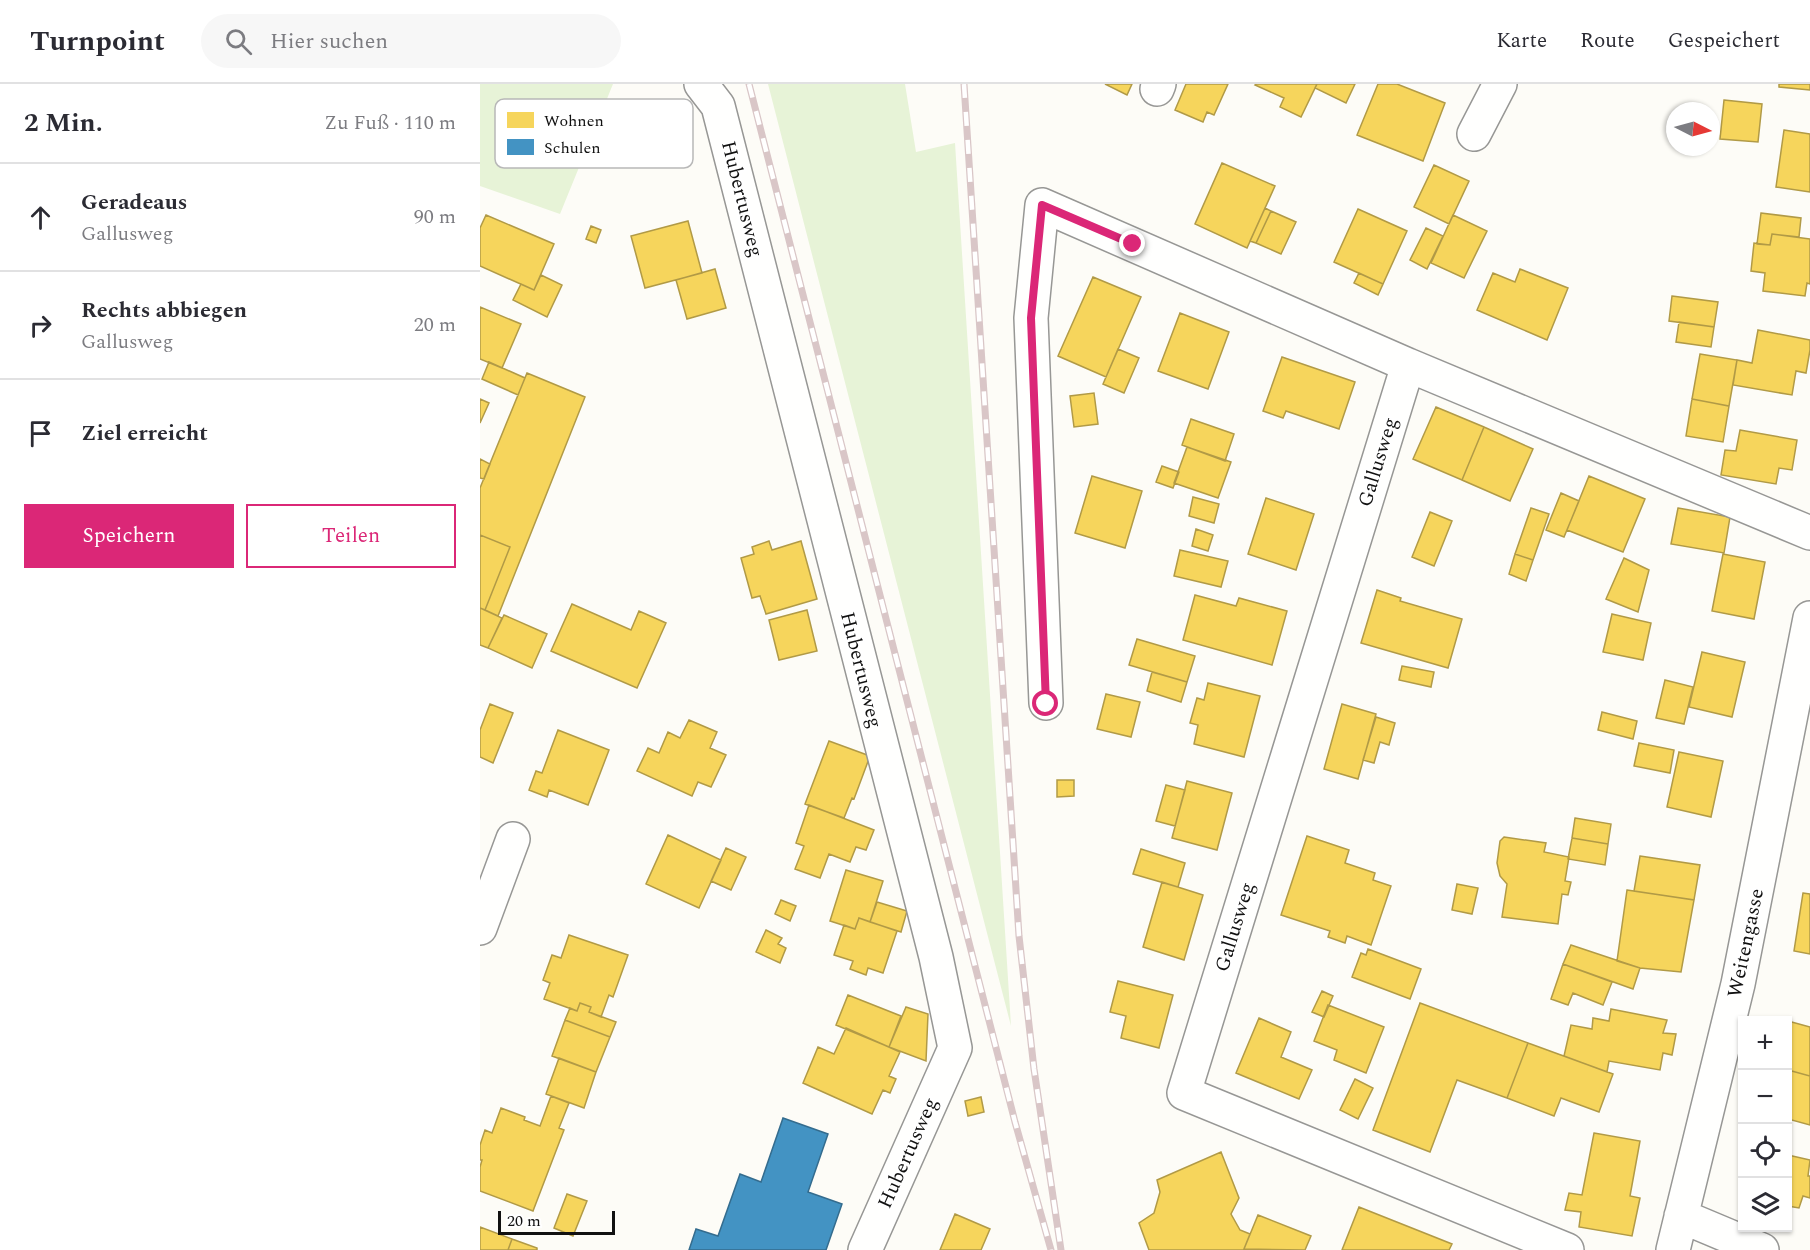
<!DOCTYPE html>
<html lang="de">
<head>
<meta charset="utf-8">
<style>
	body { margin:0; font-family:Spectral,serif; background:#f7f7f7; color:#2b2b33 }
	.controls { position:absolute; right:18px; bottom:18px; display:grid; overflow:hidden; border-radius:0px; box-shadow:0 2px 4px #0004 }
	.controls button { width:54px; height:54px; display:grid; place-items:center; padding:0; border:0; border-bottom:2px solid #e1e1e2; background:#fff; color:#2b2b33; font:30px sans-serif }
	.compass { position:absolute; left:1186px; top:18px; width:54px; height:54px; border-radius:50%; background:#fff; box-shadow:0 2px 4px #0004; rotate:96deg }
	.scale { position:absolute; left:18px; bottom:15px; width:117px; box-sizing:border-box; padding-left:6px; border:3px solid #111; border-top:0; font-size:16px; line-height:21px; white-space:nowrap; color:#111; -webkit-text-stroke:4px #fff; paint-order:stroke }
	.stop { position:absolute; width:18px; height:18px; margin:-14px; border:4px solid #db2777; border-radius:50%; background:#fff }
	.stop.end { background:#db2777; border-color:#fff; box-shadow:0 2px 6px #0008 }
	.list { margin:0; padding:0; list-style:none }
	h2 { display:flex; justify-content:space-between; align-items:center; height:78px; margin:0; padding:0 24px; font-size:26px }
	h2 small { font-size:20px; font-weight:400; color:#7c7c81 }
	.list li { display:grid; grid-template-columns:39px 1fr auto; gap:18px; align-items:center; box-sizing:border-box; height:108px; padding:0 24px; border-top:2px solid #e1e1e2 }
	.list b { display:block; font-size:22px; white-space:nowrap }
	.list p { margin:0; font-size:20px; white-space:nowrap; color:#7c7c81 }
	.list em { font-size:20px; font-style:normal; color:#7c7c81 }
	.actions { display:flex; gap:12px; padding:18px 24px }
	.actions a { flex:1; padding:14px 0; border:2px solid #db2777; border-radius:0px; text-align:center; font-size:21px; color:#db2777 }
	.actions .main { background:#db2777; color:#fff }
	.icon { flex:none; width:33px; height:33px; fill:none; stroke:currentColor; stroke-width:2; stroke-linecap:round; stroke-linejoin:round }
	.map { position:relative; flex:none; width:1330px; height:1166px; overflow:hidden }
	header { display:flex; align-items:center; gap:36px; box-sizing:border-box; height:84px; padding:0 30px; background:#fff; border-bottom:2px solid #e1e1e2 }
	header strong { font-size:28px }
	nav { display:flex; gap:33px; margin-inline-start:auto; font-size:21px }
	.search { width:420px; height:54px; background:#f7f7f7; display:flex; align-items:center; gap:15px; box-sizing:border-box; padding:0 21px; border-radius:33px; color:#7c7c81; font-size:22px }
	main { display:flex }
	aside { flex:1; background:#fff }
	.map>svg:first-child { display:block }
</style>
</head>
<body>
<header>
<strong>Turnpoint</strong>
<div class="search"><svg class="icon" aria-label="search" viewBox="0 0 24 24"><circle cx="10" cy="10" r="6"/><path d="M15 15l6 6"/></svg>Hier suchen</div>
<nav><a>Karte</a><a>Route</a><a>Gespeichert</a></nav>
</header>
<main>
<aside>
<h2>2 Min.<small>Zu Fuß · 110 m</small></h2>
<ul class="list">
<li><svg class="icon" aria-label="ahead" viewBox="0 0 24 24"><path d="M12 20V5M6 11l6-6 6 6"/></svg><div><b>Geradeaus</b><p>Gallusweg</p></div><em>90 m</em></li>
<li><svg class="icon" aria-label="right" viewBox="0 0 24 24"><path d="M7 20v-9h11M14 6l5 5-5 5"/></svg><div><b>Rechts abbiegen</b><p>Gallusweg</p></div><em>20 m</em></li>
<li><svg class="icon" aria-label="arrive" viewBox="0 0 24 24"><path d="M6 21V4h12l-3 4 3 4H6"/></svg><div><b>Ziel erreicht</b></div></li>
</ul>
<div class="actions"><a class="main">Speichern</a><a>Teilen</a></div>
</aside>
<div class="map">
<svg width="1330" height="1166" viewBox="0 0 1330 1166">
	<rect width="100%" height="100%" fill="#fdfcf7"/>
	<path fill="#e7f3d7" d="M 0,0 L 133,0 L 80,130 L 0,102 Z
		M 288,0 L 425,0 L 436,68 L 475,59 L 531,942 Z"/>
	<path fill="#f6d55c" stroke="#b19a46" stroke-width="1.5" d="M 625,0 L 652,0 L 647,11 Z
		M 706,0 L 748,0 L 734,31 L 727,28 L 723,38 L 695,26 Z
		M 776,0 L 837,0 L 821,33 L 800,23 L 804,14 L 775,1 Z
		M 837,0 L 875,0 L 866,19 L 835,4 Z
		M 898,0 L 917,0 L 965,19 L 943,77 L 877,51 Z
		M 1299,0 L 1330,0 L 1330,6 L 1299,3 Z
		M 1244,16 L 1282,20 L 1278,58 L 1240,55 Z
		M 1304,46 L 1330,50 L 1330,108 L 1296,103 Z
		M 742,79 L 795,102 L 767,164 L 715,140 Z
		M 954,81 L 989,97 L 969,140 L 934,123 Z
		M 785,124 L 791,127 L 776,159 L 770,157 Z
		M 878,125 L 927,147 L 903,200 L 854,178 Z
		M 791,127 L 816,138 L 801,170 L 776,159 Z
		M 1281,129 L 1321,134 L 1319,153 L 1292,150 L 1290,161 L 1277,160 Z
		M 6,131 L 74,160 L 54,206 L 0,182 L 0,144 Z
		M 973,131 L 1007,147 L 984,194 L 951,179 Z
		M 208,137 L 222,189 L 165,204 L 151,152 Z
		M 111,142 L 121,146 L 116,159 L 106,155 Z
		M 946,144 L 963,152 L 947,185 L 930,176 Z
		M 1292,150 L 1330,155 L 1330,200 L 1327,199 L 1325,212 L 1283,207 L 1285,189 L 1271,187 L 1274,159 L 1290,161 Z
		M 235,185 L 246,224 L 207,235 L 196,196 Z
		M 1040,185 L 1088,204 L 1067,256 L 997,226 L 1013,189 L 1035,198 Z
		M 879,189 L 903,200 L 898,211 L 874,199 Z
		M 61,191 L 82,201 L 67,233 L 33,216 L 41,200 L 54,206 Z
		M 613,193 L 661,213 L 626,293 L 578,272 Z
		M 1192,212 L 1238,218 L 1234,243 L 1189,237 Z
		M 0,223 L 41,240 L 22,284 L 0,275 Z
		M 700,229 L 749,248 L 728,305 L 678,287 Z
		M 1199,238 L 1234,243 L 1231,263 L 1196,258 Z
		M 1278,246 L 1330,256 L 1330,266 L 1326,289 L 1316,287 L 1312,311 L 1253,301 L 1257,276 L 1272,279 Z
		M 638,265 L 659,274 L 644,309 L 623,300 Z
		M 1220,270 L 1257,276 L 1249,322 L 1212,315 Z
		M 802,273 L 875,298 L 859,345 L 806,327 L 803,334 L 783,327 Z
		M 9,278 L 45,294 L 38,311 L 2,295 Z
		M 47,289 L 105,313 L 18,532 L 5,526 L 30,463 L 0,451 L 0,404 Z
		M 614,309 L 618,340 L 594,343 L 590,312 Z
		M 0,315 L 9,319 L 0,339 Z
		M 1212,315 L 1249,322 L 1243,358 L 1206,352 Z
		M 956,323 L 1004,343 L 982,396 L 933,375 Z
		M 711,335 L 754,350 L 745,377 L 702,361 Z
		M 1004,343 L 1053,365 L 1030,417 L 982,396 Z
		M 1260,346 L 1317,356 L 1312,386 L 1299,384 L 1296,400 L 1241,391 L 1245,366 L 1256,367 Z
		M 707,363 L 751,378 L 738,414 L 694,399 Z
		M 0,375 L 10,380 L 4,395 L 0,394 Z
		M 682,382 L 699,388 L 693,404 L 676,398 Z
		M 612,392 L 662,407 L 645,464 L 595,449 Z
		M 1109,392 L 1165,415 L 1143,468 L 1087,446 Z
		M 1081,409 L 1099,417 L 1084,453 L 1066,446 Z
		M 713,413 L 739,420 L 734,439 L 709,432 Z
		M 786,414 L 834,430 L 816,486 L 768,470 Z
		M 1051,424 L 1069,430 L 1053,476 L 1035,470 Z
		M 1198,424 L 1250,433 L 1244,469 L 1191,460 Z
		M 950,428 L 972,437 L 954,482 L 932,473 Z
		M 716,445 L 733,451 L 728,467 L 712,462 Z
		M 0,451 L 30,463 L 5,526 L 0,524 Z
		M 289,457 L 292,466 L 321,457 L 337,515 L 286,530 L 280,512 L 272,514 L 261,474 L 274,470 L 272,463 Z
		M 700,466 L 748,477 L 741,503 L 694,492 Z
		M 1035,470 L 1053,476 L 1046,497 L 1029,490 Z
		M 1243,470 L 1285,478 L 1274,535 L 1232,527 Z
		M 1144,474 L 1169,486 L 1158,528 L 1126,515 Z
		M 897,506 L 921,514 L 920,517 L 982,535 L 968,584 L 881,559 Z
		M 715,511 L 756,522 L 759,514 L 807,527 L 792,581 L 703,556 Z
		M 92,520 L 151,546 L 159,527 L 186,539 L 157,604 L 71,567 Z
		M 0,524 L 22,534 L 8,564 L 0,561 Z
		M 327,526 L 337,567 L 299,576 L 289,536 Z
		M 1132,530 L 1171,539 L 1163,576 L 1123,568 Z
		M 24,531 L 67,550 L 52,584 L 8,564 Z
		M 657,555 L 715,572 L 707,598 L 649,581 Z
		M 1222,568 L 1265,578 L 1252,633 L 1209,623 Z
		M 922,582 L 954,588 L 951,603 L 919,596 Z
		M 672,588 L 707,598 L 701,618 L 667,607 Z
		M 1185,596 L 1213,603 L 1204,640 L 1176,634 Z
		M 728,599 L 780,612 L 764,673 L 714,660 L 718,641 L 710,639 L 717,614 L 724,616 Z
		M 626,610 L 660,618 L 651,653 L 617,645 Z
		M 10,620 L 33,629 L 13,679 L 0,673 L 0,646 Z
		M 862,620 L 896,630 L 878,695 L 844,685 Z
		M 1122,628 L 1157,637 L 1153,655 L 1118,646 Z
		M 896,633 L 915,639 L 909,661 L 900,658 L 894,679 L 883,676 Z
		M 209,636 L 237,648 L 230,664 L 246,671 L 231,703 L 218,698 L 212,712 L 157,687 L 168,664 L 179,669 L 188,648 L 200,654 Z
		M 78,646 L 129,666 L 108,721 L 69,706 L 67,713 L 49,706 L 56,687 L 62,689 Z
		M 349,657 L 390,672 L 374,715 L 372,714 L 364,734 L 325,720 Z
		M 1159,659 L 1194,666 L 1190,689 L 1154,682 Z
		M 1199,668 L 1243,677 L 1231,733 L 1187,723 Z
		M 577,696 L 594,696 L 594,712 L 577,713 Z
		M 707,697 L 752,709 L 737,766 L 692,754 Z
		M 686,701 L 705,706 L 695,742 L 676,737 Z
		M 329,721 L 394,746 L 386,766 L 376,763 L 370,778 L 349,770 L 340,794 L 315,785 L 324,762 L 316,759 Z
		M 1095,734 L 1131,740 L 1128,760 L 1092,754 Z
		M 188,751 L 241,776 L 219,824 L 166,800 Z
		M 827,752 L 869,766 L 865,779 L 895,789 L 893,796 L 911,802 L 891,861 L 867,852 L 865,859 L 848,853 L 850,847 L 801,831 Z
		M 1024,753 L 1066,759 L 1064,768 L 1089,773 L 1085,797 L 1091,798 L 1088,811 L 1082,810 L 1078,840 L 1022,833 L 1027,800 L 1020,792 L 1017,779 L 1020,757 Z
		M 1092,754 L 1128,760 L 1125,781 L 1088,775 Z
		M 246,764 L 266,773 L 251,806 L 231,797 Z
		M 661,765 L 705,779 L 698,803 L 653,790 Z
		M 1160,772 L 1220,781 L 1214,816 L 1154,807 Z
		M 366,786 L 403,797 L 390,838 L 379,834 L 375,845 L 350,837 Z
		M 682,798 L 723,811 L 704,876 L 663,863 Z
		M 977,800 L 998,804 L 992,830 L 972,826 Z
		M 1147,806 L 1214,816 L 1201,888 L 1160,884 L 1137,877 Z
		M 1323,809 L 1330,810 L 1330,870 L 1314,867 Z
		M 301,816 L 316,822 L 310,837 L 295,830 Z
		M 397,818 L 427,827 L 421,848 L 390,838 Z
		M 379,834 L 417,847 L 403,889 L 388,884 L 386,891 L 370,885 L 373,877 L 354,871 L 364,841 L 375,845 Z
		M 286,846 L 302,854 L 298,860 L 306,864 L 300,879 L 276,868 Z
		M 89,851 L 148,871 L 133,913 L 129,911 L 121,933 L 109,928 L 111,923 L 100,919 L 97,927 L 64,915 L 70,899 L 63,896 L 72,871 L 81,874 Z
		M 1091,861 L 1160,884 L 1153,905 L 1083,880 Z
		M 888,865 L 941,885 L 930,915 L 872,893 L 881,869 L 886,871 Z
		M 1083,880 L 1132,898 L 1123,921 L 1093,909 L 1088,921 L 1071,915 Z
		M 638,897 L 693,911 L 679,964 L 641,954 L 646,932 L 630,928 Z
		M 842,907 L 853,912 L 844,933 L 832,928 Z
		M 368,911 L 421,932 L 409,963 L 356,941 Z
		M 100,919 L 111,923 L 109,928 L 136,938 L 130,953 L 85,936 L 90,924 L 97,927 Z
		M 940,919 L 1048,959 L 1027,1014 L 977,996 L 950,1068 L 893,1046 Z
		M 848,921 L 904,943 L 886,989 L 854,976 L 857,966 L 834,957 Z
		M 426,923 L 448,930 L 446,977 L 409,963 Z
		M 1131,925 L 1187,936 L 1183,949 L 1196,950 L 1192,971 L 1183,969 L 1180,986 L 1129,977 L 1127,988 L 1084,972 L 1091,941 L 1112,945 L 1113,934 L 1129,937 Z
		M 779,934 L 811,948 L 801,973 L 832,986 L 819,1015 L 756,989 Z
		M 85,936 L 130,953 L 116,988 L 72,972 Z
		M 1308,937 L 1330,943 L 1330,992 L 1308,986 Z
		M 366,944 L 420,968 L 409,992 L 416,995 L 410,1009 L 403,1006 L 392,1030 L 323,999 L 338,963 L 354,970 Z
		M 1048,959 L 1133,990 L 1119,1028 L 1081,1014 L 1074,1032 L 1027,1014 Z
		M 79,974 L 116,988 L 104,1024 L 66,1010 Z
		M 1308,986 L 1330,992 L 1330,1041 L 1308,1035 Z
		M 875,995 L 893,1004 L 878,1035 L 860,1026 Z
		M 71,1012 L 89,1019 L 79,1044 L 84,1046 L 53,1127 L 0,1107 L 0,1083 L 2,1076 L 0,1076 L 0,1061 L 5,1046 L 12,1049 L 21,1024 L 45,1033 L 44,1036 L 60,1042 Z
		M 501,1013 L 504,1028 L 488,1032 L 485,1017 Z
		M 1114,1049 L 1160,1057 L 1150,1112 L 1160,1114 L 1152,1152 L 1099,1143 L 1101,1128 L 1085,1126 L 1089,1109 L 1102,1111 Z
		M 741,1068 L 759,1114 L 751,1130 L 760,1146 L 770,1150 L 764,1165 L 766,1166 L 669,1166 L 659,1139 L 674,1129 L 680,1108 L 677,1096 Z
		M 1308,1071 L 1330,1076 L 1328,1092 L 1330,1092 L 1330,1114 L 1323,1112 L 1319,1124 L 1308,1122 Z
		M 87,1110 L 107,1117 L 93,1152 L 74,1144 Z
		M 879,1123 L 972,1160 L 969,1166 L 862,1166 Z
		M 475,1130 L 510,1145 L 501,1166 L 460,1166 Z
		M 778,1131 L 831,1152 L 825,1166 L 764,1165 Z
		M 0,1143 L 32,1155 L 28,1166 L 0,1166 Z
		M 32,1155 L 57,1164 L 57,1166 L 28,1166 Z"/>
	<path fill="#4393c3" stroke="#346c8e" stroke-width="1.5" d="M 303,1034 L 348,1050 L 328,1108 L 362,1120 L 346,1166 L 209,1166 L 216,1145 L 238,1152 L 260,1090 L 281,1098 Z"/>
	<g fill="none" stroke-linecap="round" stroke-linejoin="round">
		<g stroke="#979795" stroke-width="36">
			<path id="minor" d="M 221,0 L 238,22 L 456,873 L 475,964 L 385,1166
				M 677,5 L 679,0
				M 994,50 L 1020,0
				M 566,619 L 551,234 L 562,121 L 928,281
				M 0,844 L 33,755
				M 1201,1132 L 1282,1166
				M 1087,1166 L 704,1009 L 928,281 L 1330,449
				M 1193,1166 L 1258,900 L 1330,534"/>
		</g>
		<use href="#minor" stroke="#fffffe" stroke-width="33"/>
		<g stroke="#d9c6c7" stroke-width="7">
			<path id="rail" d="M 269,0 L 535,1038 L 571,1166
				M 484,0 L 539,852 L 554,985 L 581,1166"/>
		</g>
		<use href="#rail" stroke="#fff" stroke-width="4.5" stroke-dasharray="14" stroke-linecap="butt"/>
	</g>
	<g fill="none" stroke-linecap="round" stroke-linejoin="round">
		<path stroke="#db2777" stroke-width="8" d="M 566,620 L 551,234 L 562,121 L 653,160"/>
	</g>
	<g text-anchor="middle" dominant-baseline="central" stroke-width="6" stroke-linejoin="round" paint-order="stroke">
		<g font-size="20" fill="#111" stroke="#fff">
			<text transform="translate(262 115) rotate(76)">Hubertusweg</text>
			<text transform="translate(898 378) rotate(-73)">Gallusweg</text>
			<text transform="translate(381 586) rotate(76)">Hubertusweg</text>
			<text transform="translate(755 843) rotate(-73)">Gallusweg</text>
			<text transform="translate(1266 859) rotate(-78)">Weitengasse</text>
			<text transform="translate(428 1069) rotate(-66)">Hubertusweg</text>
		</g>
	</g>
	<rect x="15" y="15" width="198" height="69" rx="9" fill="#fff" stroke="#b8b8b8" stroke-width="1.5"/>
	<rect x="27" y="28" width="27" height="16" fill="#f6d55c"/>
	<rect x="27" y="55" width="27" height="16" fill="#4393c3"/>
	<g font-size="16" fill="#111">
		<text x="64" y="42">Wohnen</text>
		<text x="64" y="69">Schulen</text>
	</g>
</svg>
<div class="controls">
<button>+</button>
<button>−</button>
<button><svg class="icon" aria-label="locate" viewBox="0 0 24 24"><circle cx="12" cy="12" r="6"/><path d="M12 2v4M12 18v4M2 12h4M18 12h4"/></svg></button>
<button><svg class="icon" aria-label="layers" viewBox="0 0 24 24"><path d="M12 4l9 5-9 5-9-5zM3 14l9 5 9-5"/></svg></button>
</div>
<svg class="compass" viewBox="-18 -18 36 36"><path d="M0-13l5 13h-10z" fill="#e53935"/><path d="M0 13l5-13h-10z" fill="#7c7c81"/></svg>
<div class="scale">20 m</div>
<div class="stop" style="left:566px;top:620px"></div>
<div class="stop end" style="left:653px;top:160px"></div>
</div>
</main>
</body>
</html>
